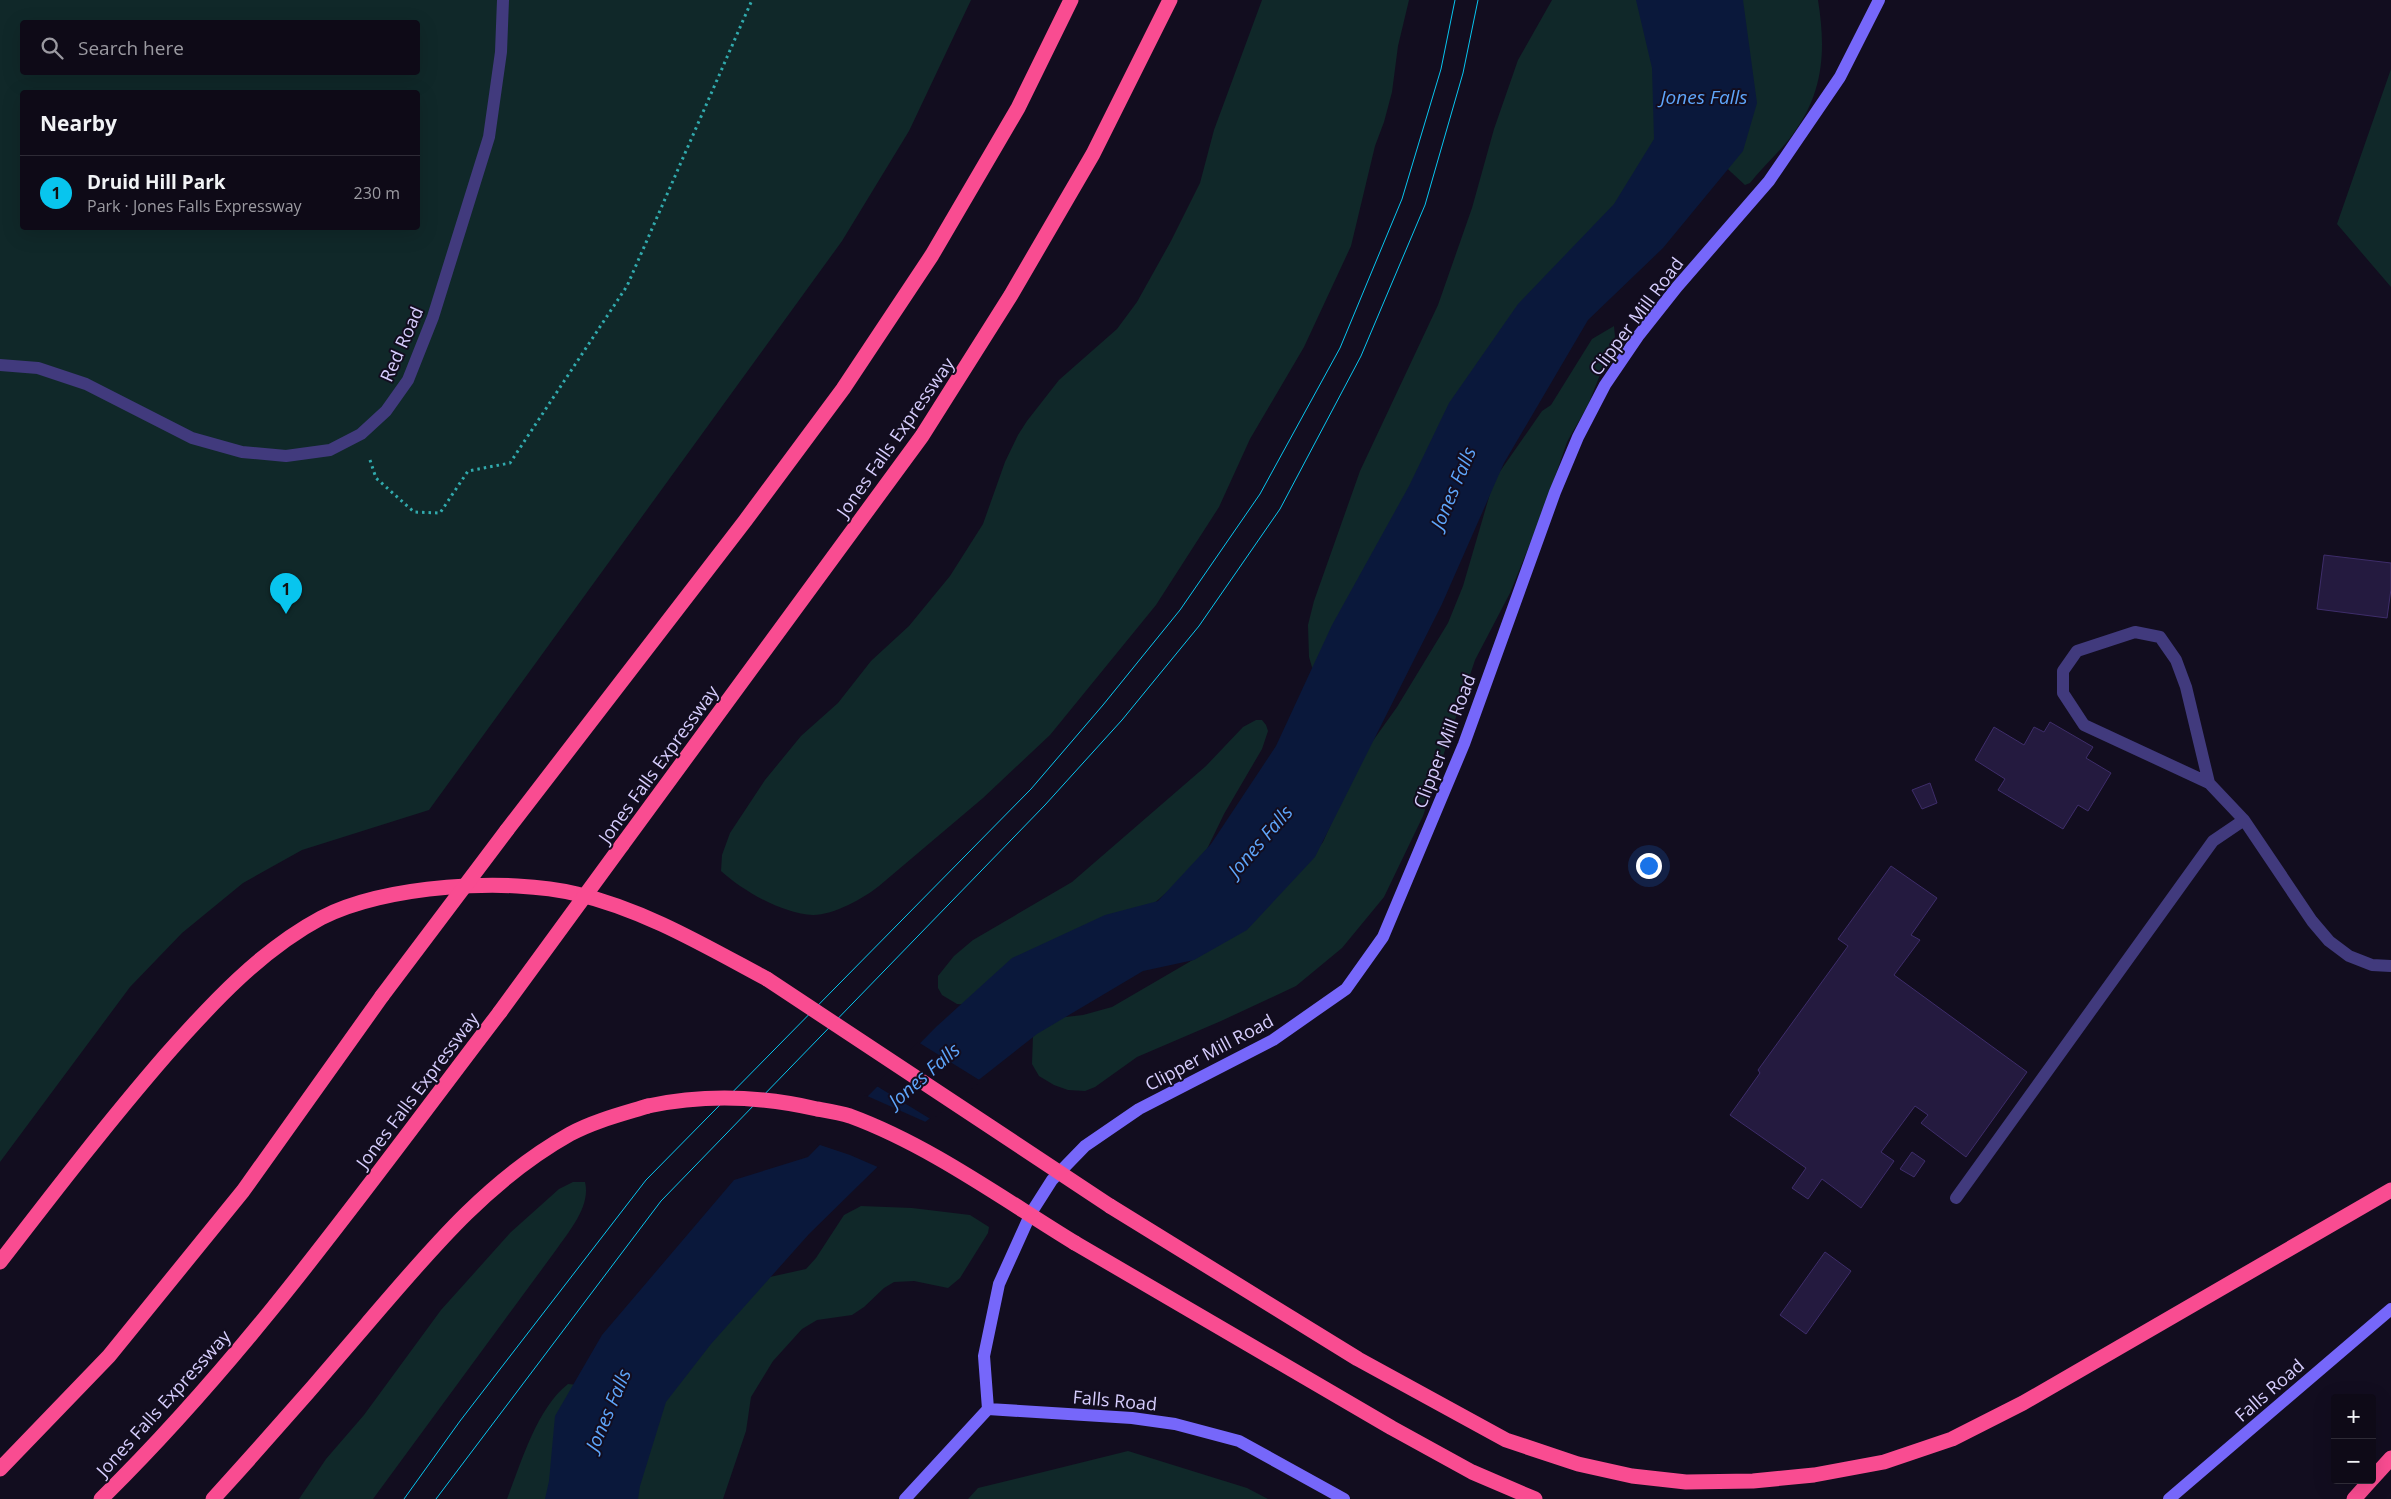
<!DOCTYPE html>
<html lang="en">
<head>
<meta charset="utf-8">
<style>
	body { margin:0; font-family:"Open Sans",sans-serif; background:#171320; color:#f1f3f6 }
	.controls { position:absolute; right:15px; bottom:15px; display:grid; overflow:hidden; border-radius:5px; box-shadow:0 5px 20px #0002 }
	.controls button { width:45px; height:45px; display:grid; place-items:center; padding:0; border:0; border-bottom:1px solid #2e2b36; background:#0e0a17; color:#f1f3f6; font:25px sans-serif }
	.you { position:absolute; left:1648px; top:865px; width:18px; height:18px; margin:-12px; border:4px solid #fff; border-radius:50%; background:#1a73e8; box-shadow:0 0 0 8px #1a73e833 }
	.badge { display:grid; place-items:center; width:32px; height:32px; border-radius:50%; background:#08c5ee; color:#111; font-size:16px; font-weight:700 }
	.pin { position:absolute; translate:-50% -41px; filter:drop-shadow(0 1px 2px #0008) }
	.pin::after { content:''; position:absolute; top:26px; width:18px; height:15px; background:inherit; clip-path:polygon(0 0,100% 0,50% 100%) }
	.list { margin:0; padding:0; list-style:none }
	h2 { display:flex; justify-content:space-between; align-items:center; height:65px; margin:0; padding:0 20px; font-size:21px }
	h2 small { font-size:16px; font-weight:400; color:#9b9aa1 }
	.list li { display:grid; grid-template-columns:32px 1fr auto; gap:15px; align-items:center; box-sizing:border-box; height:75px; padding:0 20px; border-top:1px solid #2e2b36 }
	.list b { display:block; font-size:19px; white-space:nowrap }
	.list p { margin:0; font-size:16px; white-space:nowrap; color:#9b9aa1 }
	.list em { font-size:16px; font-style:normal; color:#9b9aa1 }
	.icon { flex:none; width:28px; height:28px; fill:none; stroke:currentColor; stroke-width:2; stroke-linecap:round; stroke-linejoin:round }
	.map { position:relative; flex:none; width:2391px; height:1499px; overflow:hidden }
	.search { position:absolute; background:#0e0a17; box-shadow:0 5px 20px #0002; left:20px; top:20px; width:400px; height:55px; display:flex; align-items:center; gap:12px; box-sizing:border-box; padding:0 18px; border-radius:5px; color:#9b9aa1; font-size:19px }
	.panel { position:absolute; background:#0e0a17; box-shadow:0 5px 20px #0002; left:20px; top:90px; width:400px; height:140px; border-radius:5px }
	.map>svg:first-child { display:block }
</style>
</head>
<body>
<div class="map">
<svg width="2391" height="1499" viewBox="0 0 2391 1499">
	<rect width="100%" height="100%" fill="#120d1f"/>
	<path fill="#102829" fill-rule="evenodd" d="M 0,0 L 971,0 L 909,131 L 842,241 L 429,810 L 302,850 L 243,883 L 182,933 L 130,987 L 0,1162 ZM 22,22 L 418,22 L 418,72 L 22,72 ZM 22,92 L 418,92 L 418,228 L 22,228 Z
		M 1262,0 L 1409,0 L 1398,46 L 1392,92 L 1384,122 L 1375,146 L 1351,246 L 1304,347 L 1250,439 L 1219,507 L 1156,605 L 1050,735 L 983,798 L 879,886 C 864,898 834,915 813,915 C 783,914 743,891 721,871 L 722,855 L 730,833 L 765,780 L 801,736 L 838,703 L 871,661 L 909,626 L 950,576 L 983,524 L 1005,462 L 1018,435 L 1027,421 L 1059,380 L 1117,329 L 1137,302 L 1171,241 L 1200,183 L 1214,130 Z
		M 1552,0 L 1656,0 L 1686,95 L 1320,680 L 1312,667 L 1309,657 L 1308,625 L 1314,601 L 1360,471 L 1438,305 L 1472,208 L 1494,129 L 1518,60 Z
		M 1741,0 L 1818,0 C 1826,50 1824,92 1793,134 C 1780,152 1763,166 1750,183 L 1745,185 L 1718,160 Z
		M 2391,69 L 2391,287 L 2337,224 Z
		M 1614,326 L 1615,337 L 1588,405 L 1567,442 L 1544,509 L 1510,593 L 1475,660 L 1423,816 L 1384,897 L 1342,948 L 1296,986 L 1221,1021 L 1137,1057 L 1095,1087 L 1085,1091 L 1068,1090 L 1054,1085 L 1039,1076 L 1032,1064 L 1033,1035 L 1057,1018 L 1083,1015 L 1112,1007 L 1215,947 L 1308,860 L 1323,842 L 1360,759 L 1397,707 L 1448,623 L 1463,586 L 1494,480 L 1542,411 L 1551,405 L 1592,339 Z
		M 1256,720 L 1262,720 L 1266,725 L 1268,731 L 1262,749 L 1224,814 L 1207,849 L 1173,887 L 1152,905 L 973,1005 L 957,1004 L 942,995 L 938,988 L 938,976 L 954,956 L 973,940 L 1072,882 L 1206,766 L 1243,727 Z
		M 573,1182 L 585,1182 C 591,1206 569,1231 556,1250 L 373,1499 L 299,1499 L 326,1459 L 364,1415 L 441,1310 L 511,1232 L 559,1189 Z
		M 861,1206 L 912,1208 L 970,1215 L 989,1227 L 988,1233 L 960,1278 L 948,1288 L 914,1281 L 894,1282 L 884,1288 L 864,1307 L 852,1315 L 817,1320 L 802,1329 L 773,1361 L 751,1397 L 746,1431 L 723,1499 L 614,1499 L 627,1446 L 756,1280 L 806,1269 L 816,1258 L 844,1215 Z
		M 568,1384 L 578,1385 L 548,1499 L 507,1499 C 521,1463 537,1408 568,1384 Z
		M 1128,1451 L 1247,1488 L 1268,1499 L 968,1499 L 978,1488 Z"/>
	<path fill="#0a183b" d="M 1636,0 L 1743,0 L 1757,103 L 1743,151 L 1663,248 L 1588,320 L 1504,463 L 1442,604 L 1315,857 L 1247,930 L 1194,960 L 1143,971 L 1037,1034 L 915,1130 L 809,1234 L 711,1344 L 666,1402 L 640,1486 L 638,1499 L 545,1499 L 549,1481 L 555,1416 L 602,1335 L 734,1180 L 808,1157 L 936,1027 L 1012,958 L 1105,915 L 1158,901 L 1211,844 L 1276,746 L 1332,625 L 1409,486 L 1449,403 L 1518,304 L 1614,204 L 1654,139 L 1652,68 Z"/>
	<path fill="#120d1f" d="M 918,1042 L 981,1081 L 932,1120 L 875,1085 Z
		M 865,1095 L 928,1123 L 880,1168 L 850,1155 L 817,1144 Z"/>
	<path fill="#241a3f" stroke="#3e2d6a" d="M 2324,555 L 2391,563 L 2391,589 L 2387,618 L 2317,609 Z
		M 2050,722 L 2093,747 L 2086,758 L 2111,773 L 2088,811 L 2078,805 L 2063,829 L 1998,790 L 2005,779 L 1975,760 L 1994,727 L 2024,745 L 2034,727 L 2044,732 Z
		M 1930,783 L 1937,803 L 1922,809 L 1912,790 Z
		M 1891,866 L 1937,898 L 1911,935 L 1920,940 L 1894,975 L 2027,1072 L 1966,1157 L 1921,1123 L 1928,1115 L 1915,1106 L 1881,1152 L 1894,1161 L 1861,1208 L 1822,1179 L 1808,1199 L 1792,1188 L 1806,1168 L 1730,1115 L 1760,1073 L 1758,1070 L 1848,946 L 1838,939 Z
		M 1912,1152 L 1925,1161 L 1914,1177 L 1900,1169 Z
		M 1825,1252 L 1851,1271 L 1806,1334 L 1780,1315 Z"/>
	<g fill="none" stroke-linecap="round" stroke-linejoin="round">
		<path stroke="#31aaad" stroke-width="3" stroke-dasharray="2.5 4" stroke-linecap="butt" d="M 370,460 L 376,478 L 414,512 L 440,513 L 468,471 L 510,463 L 627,286 L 752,0"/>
		<path stroke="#413a7d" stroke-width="12" d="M 0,365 L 38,368 L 86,384 L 192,438 L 242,452 L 286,456 L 330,450 L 361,434 L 386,411 L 408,380 L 433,317 L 489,137 L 501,52 L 503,0
			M 2209,783 L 2186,687 L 2176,660 L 2160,637 L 2135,632 L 2077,651 L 2063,671 L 2063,693 L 2084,725 L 2209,783 L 2244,820 L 2312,921 L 2329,941 L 2349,956 L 2372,965 L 2391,966
			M 1956,1198 L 2213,841 L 2244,820"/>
		<path stroke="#7667fa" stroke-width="12" d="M 988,1409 L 984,1356 L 999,1284 L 1031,1213 L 1052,1180 L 1085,1146 L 1139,1109 L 1273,1040 L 1346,989 L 1383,937 L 1464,744 L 1555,492 L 1578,437 L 1605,385 L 1639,335 L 1677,287 L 1769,181 L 1840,77 L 1879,0
			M 988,1409 L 1132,1418 L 1175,1424 L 1239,1441 L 1344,1499
			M 905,1499 L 988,1409
			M 2169,1499 L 2391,1309"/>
		<path stroke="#f94c91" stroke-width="15" d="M 507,830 L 745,521 L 843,389 L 932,255 L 1018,108 L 1071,0
			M 622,845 L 922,436 L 1011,295 L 1093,154 L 1170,0
			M 1110,1206 L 1358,1359 L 1506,1440 L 1578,1464 L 1632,1476 L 1686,1482 L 1753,1481 L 1814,1475 L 1884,1462 L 1952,1439 L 2023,1403 L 2391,1190
			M 1075,1243 L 1392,1428 L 1472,1472 L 1535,1499
			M 0,1262 C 54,1192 108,1122 166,1055 C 211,1004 261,950 321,918 C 384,885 509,877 577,894 C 645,910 707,947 767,979
			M 0,1469 L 109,1356 L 243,1191 L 382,996
			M 2372,1479 L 2391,1458
			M 101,1499 C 251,1352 373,1178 500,1012
			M 213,1499 C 265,1442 316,1384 366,1325 C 427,1254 486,1181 570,1134 C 594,1121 622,1114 648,1106
			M 2354,1499 L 2371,1480"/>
		<path stroke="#08c5ee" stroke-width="1" d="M 404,1499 L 460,1421 L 646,1180 L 1031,789 L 1103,705 L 1180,610 L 1260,494 L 1340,348 L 1402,199 L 1441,69 L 1455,0
			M 436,1499 L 661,1201 L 1045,805 L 1122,720 L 1199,626 L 1280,509 L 1361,356 L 1425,205 L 1463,73 L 1478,0"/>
		<path stroke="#f94c91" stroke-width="15" d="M 767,979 L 1110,1206
			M 382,996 L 507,830
			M 500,1012 L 622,845
			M 648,1106 C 705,1094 761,1096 817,1109 C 828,1111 840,1113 850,1116 C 929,1145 1003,1199 1075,1243"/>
	</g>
	<g text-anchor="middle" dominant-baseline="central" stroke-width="4" stroke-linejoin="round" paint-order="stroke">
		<g font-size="18" fill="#d6cdfd" stroke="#120d1f">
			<text transform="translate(1636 316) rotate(-53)">Clipper Mill Road</text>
			<text transform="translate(401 344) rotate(-66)">Red Road</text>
			<text transform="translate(895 437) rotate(-55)">Jones Falls Expressway</text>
			<text transform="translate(1444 741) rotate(-69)">Clipper Mill Road</text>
			<text transform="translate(658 764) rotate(-54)">Jones Falls Expressway</text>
			<text transform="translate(1209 1052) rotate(-28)">Clipper Mill Road</text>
			<text transform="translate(417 1090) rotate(-53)">Jones Falls Expressway</text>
			<text transform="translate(2269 1390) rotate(-41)">Falls Road</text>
			<text transform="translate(1115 1400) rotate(5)">Falls Road</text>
			<text transform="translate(163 1403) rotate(-48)">Jones Falls Expressway</text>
		</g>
		<g font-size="19" font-style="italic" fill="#5ea5fa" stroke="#120d1f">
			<text x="1704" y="97">Jones Falls</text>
			<text transform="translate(1453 488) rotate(-67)">Jones Falls</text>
			<text transform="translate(1260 841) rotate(-49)">Jones Falls</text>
			<text transform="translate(924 1075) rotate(-41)">Jones Falls</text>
			<text transform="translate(608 1410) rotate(-67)">Jones Falls</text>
		</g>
	</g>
</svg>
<div class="controls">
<button>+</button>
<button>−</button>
</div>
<div class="you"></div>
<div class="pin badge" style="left:286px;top:614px">1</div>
<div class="search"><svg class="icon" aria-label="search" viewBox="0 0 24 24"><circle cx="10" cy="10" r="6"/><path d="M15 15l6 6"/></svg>Search here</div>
<section class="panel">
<h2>Nearby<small></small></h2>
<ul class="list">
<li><span class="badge">1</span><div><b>Druid Hill Park</b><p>Park · Jones Falls Expressway</p></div><em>230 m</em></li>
</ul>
</section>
</div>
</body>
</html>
